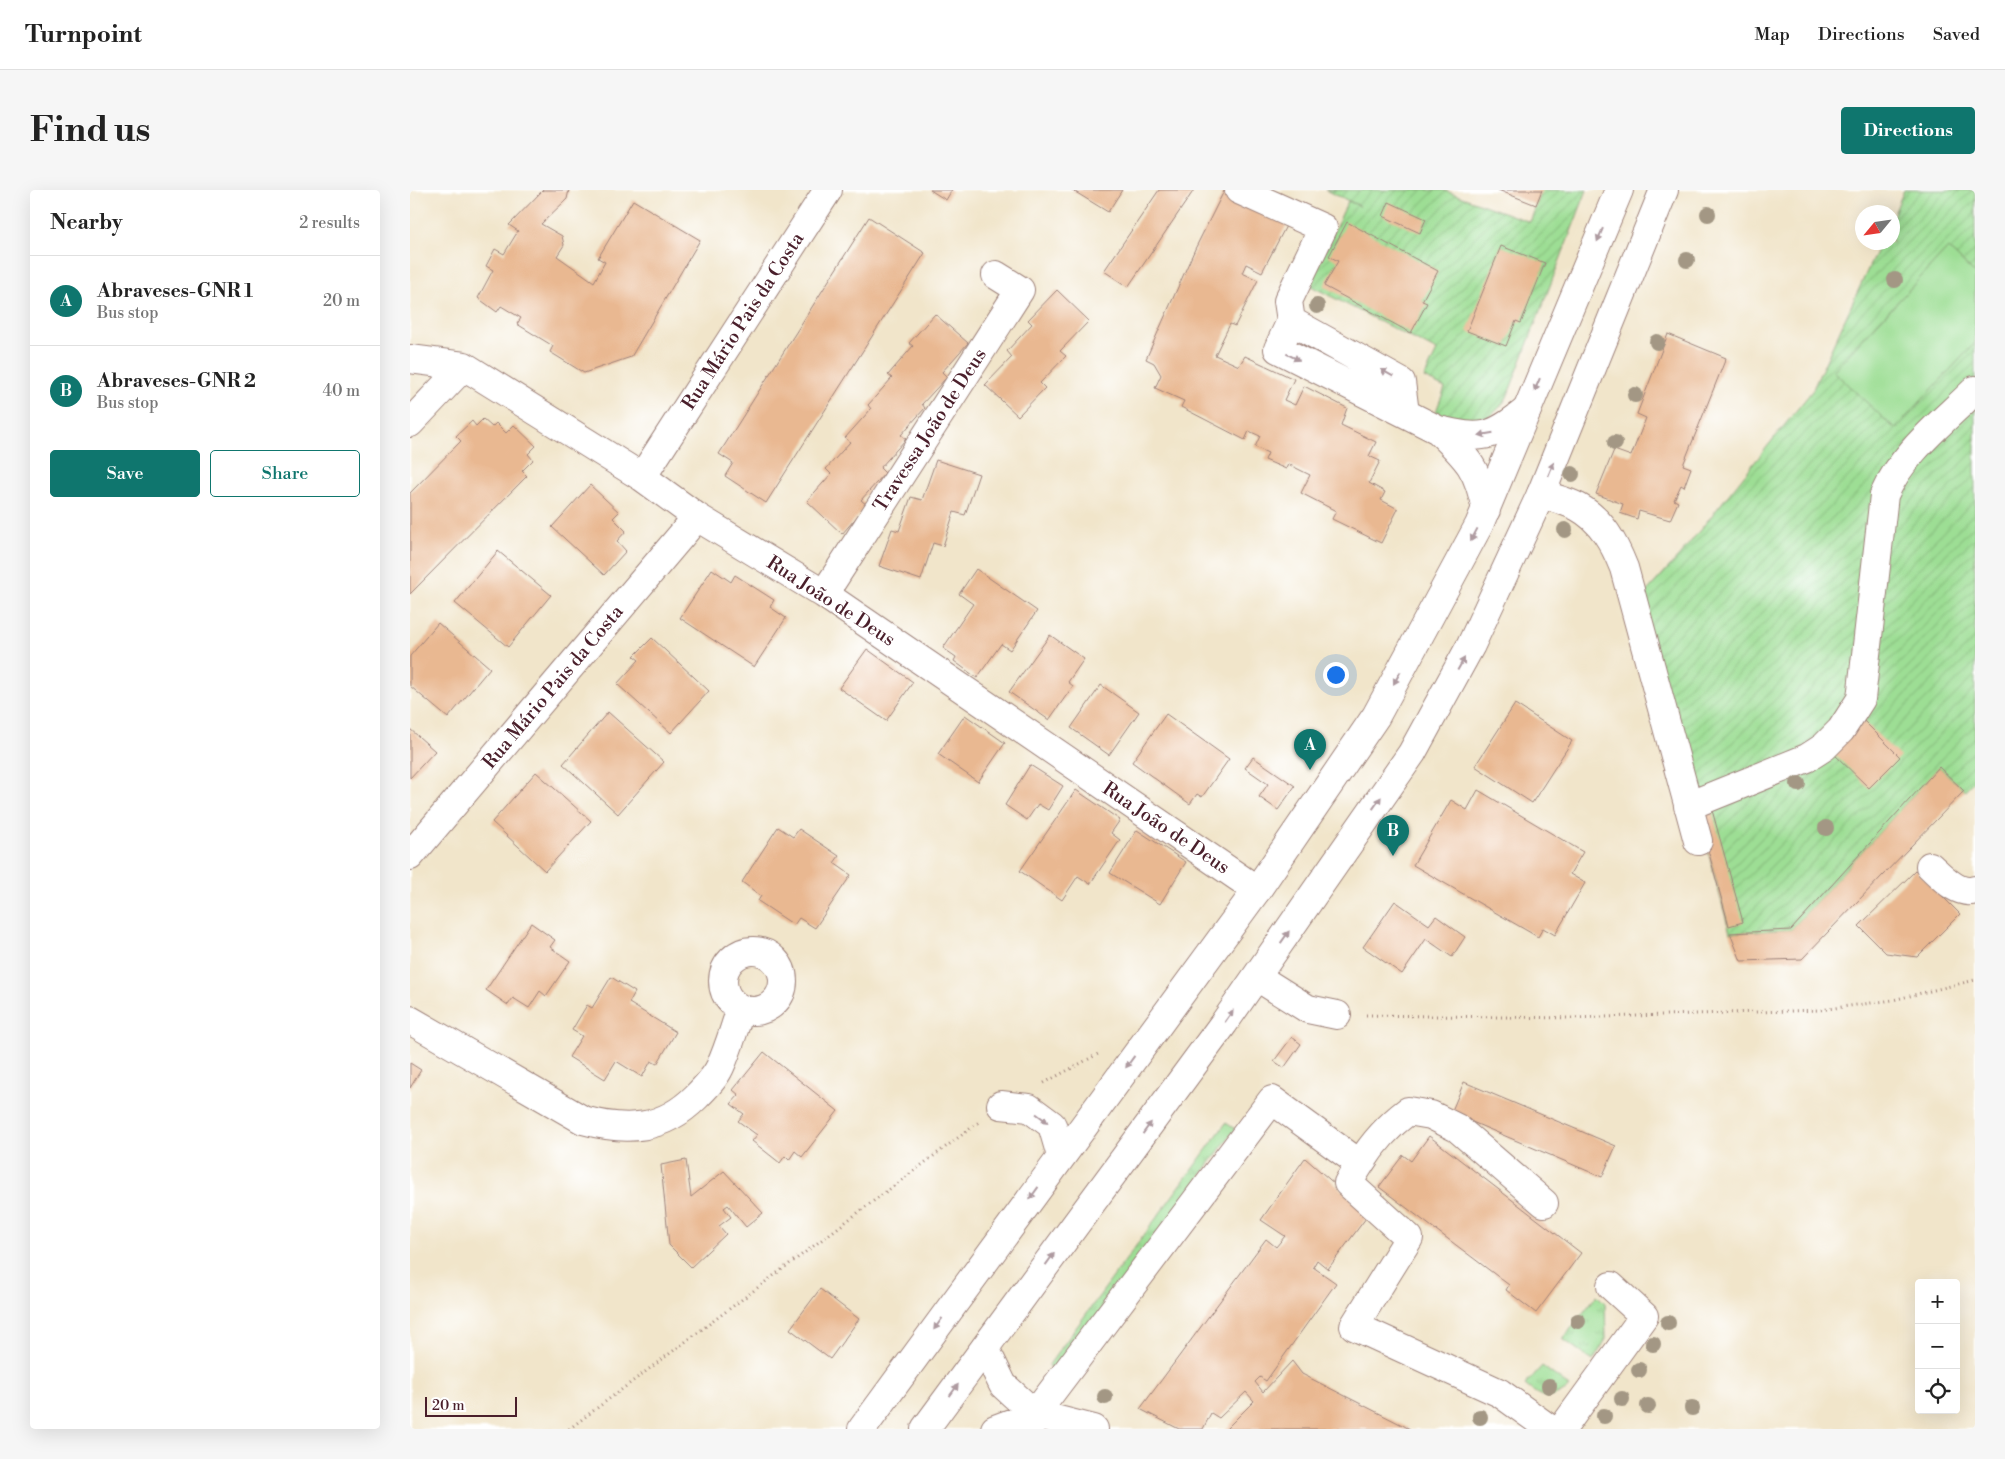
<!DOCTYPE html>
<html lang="en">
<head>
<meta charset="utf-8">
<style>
	body { margin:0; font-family:"Libre Bodoni",serif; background:#f6f6f6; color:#222 }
	.controls { position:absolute; right:15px; bottom:15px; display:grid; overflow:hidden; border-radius:5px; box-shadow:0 5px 20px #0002 }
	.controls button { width:45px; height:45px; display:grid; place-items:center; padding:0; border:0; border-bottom:1px solid #e0e0e0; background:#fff; color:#222; font:25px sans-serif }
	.compass { position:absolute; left:1445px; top:15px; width:45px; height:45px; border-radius:50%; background:#fff; box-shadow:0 5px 20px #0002; rotate:241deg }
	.scale { position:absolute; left:15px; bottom:12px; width:92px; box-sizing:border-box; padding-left:5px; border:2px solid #4a1f2b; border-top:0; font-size:14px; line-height:18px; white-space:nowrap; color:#4a1f2b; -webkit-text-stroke:4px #fff; paint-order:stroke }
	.you { position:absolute; left:925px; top:484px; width:18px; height:18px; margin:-12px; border:4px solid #fff; border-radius:50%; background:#1a73e8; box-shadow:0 0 0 8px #1a73e833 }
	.badge { display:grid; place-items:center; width:32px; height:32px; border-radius:50%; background:#0f766e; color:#fff; font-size:16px; font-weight:700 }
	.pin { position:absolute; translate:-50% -41px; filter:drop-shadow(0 1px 2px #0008) }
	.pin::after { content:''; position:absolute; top:26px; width:18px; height:15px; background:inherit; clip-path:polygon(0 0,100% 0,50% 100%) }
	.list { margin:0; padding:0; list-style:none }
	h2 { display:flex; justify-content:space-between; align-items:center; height:65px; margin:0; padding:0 20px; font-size:21px }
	h2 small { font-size:16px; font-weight:400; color:#767676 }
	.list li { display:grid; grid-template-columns:32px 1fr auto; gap:15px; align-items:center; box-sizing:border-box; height:90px; padding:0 20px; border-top:1px solid #e0e0e0 }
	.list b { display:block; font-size:19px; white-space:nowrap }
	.list p { margin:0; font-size:16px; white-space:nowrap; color:#767676 }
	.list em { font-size:16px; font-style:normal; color:#767676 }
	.actions { display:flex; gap:10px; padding:15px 20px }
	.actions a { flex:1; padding:11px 0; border:1px solid #0f766e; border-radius:5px; text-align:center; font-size:18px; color:#0f766e }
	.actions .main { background:#0f766e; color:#fff }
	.icon { flex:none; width:28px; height:28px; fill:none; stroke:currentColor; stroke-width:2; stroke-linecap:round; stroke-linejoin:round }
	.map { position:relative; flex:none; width:1565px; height:1239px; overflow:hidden; border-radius:5px }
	header { display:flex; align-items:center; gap:30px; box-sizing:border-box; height:70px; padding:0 25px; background:#fff; border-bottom:1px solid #e0e0e0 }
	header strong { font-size:24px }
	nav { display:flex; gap:28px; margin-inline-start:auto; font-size:18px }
	.intro { display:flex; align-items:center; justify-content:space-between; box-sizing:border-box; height:120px; padding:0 30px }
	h1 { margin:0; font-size:35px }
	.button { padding:12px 22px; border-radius:5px; background:#0f766e; color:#fff; font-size:18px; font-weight:700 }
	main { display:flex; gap:30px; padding:0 30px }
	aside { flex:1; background:#fff; border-radius:5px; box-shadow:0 5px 20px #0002 }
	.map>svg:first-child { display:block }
</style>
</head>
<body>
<header>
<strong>Turnpoint</strong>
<nav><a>Map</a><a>Directions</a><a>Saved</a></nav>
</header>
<div class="intro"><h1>Find us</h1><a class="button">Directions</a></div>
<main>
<aside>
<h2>Nearby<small>2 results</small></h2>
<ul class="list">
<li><span class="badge">A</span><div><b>Abraveses-GNR 1</b><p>Bus stop</p></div><em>20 m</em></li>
<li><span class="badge">B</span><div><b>Abraveses-GNR 2</b><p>Bus stop</p></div><em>40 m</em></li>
</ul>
<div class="actions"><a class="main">Save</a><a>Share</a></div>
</aside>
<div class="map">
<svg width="1565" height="1239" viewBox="0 0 1565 1239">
	<defs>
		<pattern id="grass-tufts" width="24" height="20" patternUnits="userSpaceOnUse" patternTransform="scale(1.25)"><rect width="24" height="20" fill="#9dde94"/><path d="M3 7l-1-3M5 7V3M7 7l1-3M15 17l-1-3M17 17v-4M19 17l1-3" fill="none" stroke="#89be80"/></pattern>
		<pattern id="garden-furrows" width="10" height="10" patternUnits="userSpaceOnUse" patternTransform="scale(1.25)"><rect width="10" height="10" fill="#9dde94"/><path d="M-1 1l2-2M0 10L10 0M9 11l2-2" fill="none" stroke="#89be80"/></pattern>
	</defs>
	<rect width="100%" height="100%" fill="#fff"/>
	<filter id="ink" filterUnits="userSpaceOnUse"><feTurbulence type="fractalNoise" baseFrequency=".02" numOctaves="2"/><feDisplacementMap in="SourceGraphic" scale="10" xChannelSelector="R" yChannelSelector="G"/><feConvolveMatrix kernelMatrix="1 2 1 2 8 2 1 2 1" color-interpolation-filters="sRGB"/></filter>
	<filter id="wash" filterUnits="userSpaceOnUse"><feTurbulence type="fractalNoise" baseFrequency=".0096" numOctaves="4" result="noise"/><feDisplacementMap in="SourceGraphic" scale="20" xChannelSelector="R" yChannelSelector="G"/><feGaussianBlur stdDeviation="1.12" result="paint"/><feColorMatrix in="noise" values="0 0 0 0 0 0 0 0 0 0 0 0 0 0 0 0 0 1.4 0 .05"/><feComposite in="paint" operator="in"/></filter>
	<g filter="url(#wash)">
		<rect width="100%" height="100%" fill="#f1e5ca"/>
		<path fill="url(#grass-tufts)" stroke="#747e60" d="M 816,933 L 825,939 L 646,1182 L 638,1176 Z
			M 1187,1105 L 1195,1113 L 1196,1149 L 1183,1171 L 1153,1149 Z
			M 1132,1176 L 1160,1197 C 1141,1211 1133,1210 1115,1195 Z"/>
		<path fill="url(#garden-furrows)" stroke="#747e60" d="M 915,0 L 1033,0 L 1120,32 L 1132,0 L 1177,0 L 1097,207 C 1087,224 1069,237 1048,233 C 1040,232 1032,227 1025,224 L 1035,198 L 1014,188 L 1027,161 L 899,95 L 938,11 L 950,16 Z
			M 1494,0 L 1565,0 L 1565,590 L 1554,601 L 1529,577 L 1381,740 L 1320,743 L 1230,409 L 1270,365 L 1402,201 L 1470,53 L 1482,52 L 1483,26 Z"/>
		<path fill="#9dde94" stroke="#747e60" d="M 1538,58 L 1565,84 L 1565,153 L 1485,239 L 1423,181 Z"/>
		<g id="blocks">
			<path fill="#e9b891" d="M 133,0 L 159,0 L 157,9 L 131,34 L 152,46 L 154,55 L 147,66 L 184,92 L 195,72 L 188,68 L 223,10 L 290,50 L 221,167 L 174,183 L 140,162 L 143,156 L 107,134 L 111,128 L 91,116 L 87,122 L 68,108 L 83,80 L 76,76 L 85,59 L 94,64 L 108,41 L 99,35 Z
				M 520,0 L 542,0 L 536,10 Z
				M 662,0 L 712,0 L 698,22 Z
				M 749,0 L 784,0 L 718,97 L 694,81 Z
				M 1088,0 L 1132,0 L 1126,15 Z
				M 814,1 L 877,34 L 852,82 L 836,74 L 832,83 L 848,90 L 825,136 L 820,134 L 805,165 L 829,176 L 835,166 L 884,189 L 874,210 L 885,215 L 894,196 L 937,218 L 931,235 L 966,252 L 959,266 L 970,271 L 959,293 L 975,302 L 971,310 L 988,319 L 971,353 L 922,329 L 926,321 L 891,303 L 900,285 L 878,274 L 876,279 L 855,270 L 858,263 L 845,257 L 850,246 L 839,241 L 835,250 L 771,217 L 774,211 L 745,198 L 751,185 L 744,173 L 736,169 L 785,59 Z
				M 979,12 L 1016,29 L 1010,43 L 973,26 Z
				M 459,27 L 515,63 L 356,313 L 315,286 L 323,273 L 309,264 Z
				M 937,32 L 1028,81 L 1012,111 L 1017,113 L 1001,143 L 914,96 L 928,71 L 919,66 Z
				M 1091,56 L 1135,73 L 1111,133 L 1106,131 L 1096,156 L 1057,141 Z
				M 647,100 L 679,131 L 650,161 L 656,166 L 630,193 L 635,198 L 608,226 L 575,195 L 602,167 L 597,161 L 622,134 L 618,130 Z
				M 525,124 L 558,153 L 532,182 L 537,187 L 512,214 L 515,218 L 491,245 L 496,249 L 470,278 L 475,283 L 451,310 L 457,315 L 432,344 L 397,311 L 421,284 L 416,279 L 440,252 L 435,248 L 461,219 L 458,215 L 482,188 L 478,185 L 503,156 L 499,153 Z
				M 1258,144 L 1316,168 L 1273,275 L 1281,278 L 1274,297 L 1271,295 L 1264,310 L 1268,312 L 1260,330 L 1229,321 L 1227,329 L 1210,323 L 1213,314 L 1186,304 L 1204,260 L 1221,266 L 1236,228 L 1227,224 Z
				M 73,229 L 82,237 L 86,233 L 96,243 L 104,235 L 126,256 L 118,264 L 123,270 L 112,281 L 117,286 L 0,404 L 0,303 L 51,251 L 46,246 L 62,231 L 66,236 Z
				M 526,270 L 569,284 L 555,325 L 544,322 L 533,356 L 523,353 L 511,390 L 469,376 L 482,339 L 489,341 L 501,307 L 512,310 Z
				M 180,295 L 209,322 L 203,328 L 216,341 L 207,351 L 216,361 L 194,385 L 142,337 Z
				M 88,361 L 141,405 L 98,457 L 45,413 Z
				M 302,379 L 321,392 L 325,385 L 364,410 L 360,417 L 376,428 L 344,477 L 270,428 Z
				M 566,379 L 627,421 L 600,460 L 591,454 L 567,488 L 544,471 L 546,467 L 533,458 L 563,414 L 549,404 Z
				M 28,433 L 80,478 L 38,528 L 0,496 L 0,466 Z
				M 640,445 L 674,469 L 658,492 L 663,496 L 639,530 L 599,502 Z
				M 242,448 L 299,501 L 261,543 L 207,494 L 229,470 L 224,466 Z
				M 457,459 L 503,492 L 476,531 L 429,498 Z
				M 691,495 L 729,522 L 699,565 L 661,538 Z
				M 1105,514 L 1162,551 L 1122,613 L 1065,576 Z
				M 198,522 L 254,572 L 208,624 L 153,574 Z
				M 756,524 L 819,569 L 792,607 L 787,604 L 780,614 L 722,572 Z
				M 555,525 L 595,553 L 568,592 L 528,564 Z
				M 1453,530 L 1490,567 L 1459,598 L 1422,562 Z
				M 0,539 L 25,561 L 0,588 Z
				M 843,567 L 885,596 L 868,620 L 849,607 L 858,594 L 835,578 Z
				M 620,575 L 653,596 L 638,620 L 628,614 L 617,630 L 595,615 Z
				M 1529,577 L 1554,601 L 1392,769 L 1331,771 L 1320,743 L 1381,740 Z
				M 126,582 L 181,631 L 135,681 L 82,632 Z
				M 666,600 L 710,630 L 701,643 L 710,650 L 680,694 L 668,686 L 652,710 L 610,681 Z
				M 1068,600 L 1173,662 L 1160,684 L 1175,693 L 1145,745 L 1133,738 L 1128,747 L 1003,675 L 1041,610 L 1057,620 Z
				M 1302,620 L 1333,732 L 1319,736 L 1288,624 Z
				M 368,637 L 383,647 L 389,639 L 429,666 L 424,673 L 441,685 L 405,738 L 389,728 L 384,735 L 348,711 L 351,706 L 332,692 Z
				M 727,640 L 776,672 L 750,714 L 700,683 Z
				M 1506,680 L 1550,724 L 1507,767 L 1476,763 L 1449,736 Z
				M 985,711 L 1019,735 L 1026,726 L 1055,747 L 1042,767 L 1016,749 L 992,784 L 953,757 Z
				M 121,733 L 145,750 L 140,757 L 160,771 L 136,806 L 130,801 L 119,818 L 103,808 L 98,815 L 76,800 Z
				M 201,787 L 225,802 L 219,813 L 266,842 L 247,874 L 241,871 L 232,887 L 206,871 L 195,889 L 159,867 L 172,846 L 162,840 L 177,815 L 182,818 Z
				M 882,847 L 891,854 L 874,878 L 864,871 Z
				M 354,862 L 428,921 L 392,967 L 385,961 L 379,970 L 375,966 L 370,973 L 342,951 L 347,945 L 328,931 L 334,924 L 321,914 L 329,905 L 323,900 Z
				M 0,873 L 11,880 L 0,898 Z
				M 1054,892 L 1206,956 L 1192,987 L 1041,923 Z
				M 1019,946 L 1171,1063 L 1126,1123 L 1096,1100 L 1099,1095 L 969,997 L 993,965 L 1001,971 Z
				M 895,968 L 959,1024 L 918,1079 L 907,1070 L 903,1077 L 926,1093 L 856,1191 L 850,1187 L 845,1192 L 853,1202 L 882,1171 L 892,1184 L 1000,1239 L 816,1239 L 844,1211 L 836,1202 L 809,1228 L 801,1223 L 793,1239 L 769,1239 L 730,1219 L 856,1049 L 866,1057 L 875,1046 L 851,1030 Z
				M 276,970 L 281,1007 L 314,981 L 353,1023 L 336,1037 L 318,1015 L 314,1018 L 321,1027 L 309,1036 L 316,1044 L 281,1077 L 259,1055 L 251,975 Z
				M 410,1099 L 449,1129 L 420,1169 L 380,1139 Z"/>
		</g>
	</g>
	<g filter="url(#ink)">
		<use href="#blocks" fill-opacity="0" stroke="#9e827a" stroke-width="1"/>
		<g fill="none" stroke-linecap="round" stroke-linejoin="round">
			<g stroke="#9e827a" stroke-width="30">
				<path id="minor" d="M 829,0 L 913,38 L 878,111 L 881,131 L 868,159 L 1028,240 C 1072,250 1081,249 1117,220
					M 881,131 L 991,192 L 995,223
					M 0,169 L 54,176
					M 0,233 L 54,176 L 232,287 L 287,327 L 414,404 L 847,700
					M 1028,240 C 1058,269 1068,278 1076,320
					M 232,287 L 418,0
					M 1131,304 C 1143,308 1157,311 1168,317 C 1192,330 1204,353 1214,378 L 1288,651
					M 414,404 L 610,100 L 586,85
					M 1278,616 L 1397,568 L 1414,557 L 1431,540 L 1451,509 L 1474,305 C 1492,263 1533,232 1565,200
					M 0,666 L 287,327
					M 1520,676 C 1531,686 1548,706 1565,700
					M313 791a30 30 0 1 1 60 0a30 30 0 1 1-60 0Z
					M 847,787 L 898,819 L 927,825
					M 0,830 L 173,930 C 217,942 253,940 286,907 C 295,898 305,888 310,877 C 319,858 324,838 331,819
					M 591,915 L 619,918 L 642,935 L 651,966
					M 950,974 L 938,993 L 999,1048 L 944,1136 L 1090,1203 L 1140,1239
					M 575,1158 L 593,1195 L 625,1224 L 684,1239
					M 585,1239 L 625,1224
					M 619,1239 L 625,1224 L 862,910 L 950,974 C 963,953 978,936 998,921 L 1021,925 L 1047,938 L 1134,1013
					M 1152,1239 L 1234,1126 L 1201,1096"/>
			</g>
			<g stroke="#9e827a" stroke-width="30">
				<path id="major" d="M 452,1239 L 847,700 L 966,526 L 1069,335 L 1209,0
					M 515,1239 L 814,833 L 1002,563 L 1061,455 L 1131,304 L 1254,0"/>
			</g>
			<path stroke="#9e827a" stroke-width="3" stroke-dasharray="1 4" stroke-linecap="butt" d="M 956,825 L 1161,828 L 1410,820 L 1483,810 L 1565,790
				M 634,893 L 688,864
				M 159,1239 L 569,932"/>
			<use href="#minor" stroke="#fff" stroke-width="28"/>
			<use href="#major" stroke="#fff" stroke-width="28"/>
		</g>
		<g fill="#a39784">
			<circle cx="1298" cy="24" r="8"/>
			<circle cx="1277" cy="70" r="8"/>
			<circle cx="1485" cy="90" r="8"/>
			<circle cx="907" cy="116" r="8"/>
			<circle cx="1247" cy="152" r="8"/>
			<circle cx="1225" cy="205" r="8"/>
			<circle cx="1205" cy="253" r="8"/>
			<circle cx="1162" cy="284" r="8"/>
			<circle cx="1155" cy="340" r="8"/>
			<circle cx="1388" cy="594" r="8"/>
			<circle cx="1416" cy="638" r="8"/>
			<circle cx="1168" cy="1131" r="8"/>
			<circle cx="1258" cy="1133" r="8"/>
			<circle cx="1243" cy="1154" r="8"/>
			<circle cx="1229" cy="1180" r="8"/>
			<circle cx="1139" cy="1196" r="8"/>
			<circle cx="695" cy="1207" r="8"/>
			<circle cx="1212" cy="1209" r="8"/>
			<circle cx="1238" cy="1216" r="8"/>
			<circle cx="1282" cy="1218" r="8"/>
			<circle cx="1194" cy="1226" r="8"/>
			<circle cx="1070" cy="1227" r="8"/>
		</g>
		<defs><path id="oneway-solid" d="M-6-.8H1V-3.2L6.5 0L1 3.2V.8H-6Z" transform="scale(1.25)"/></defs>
		<g fill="#ae9aa0">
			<use href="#oneway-solid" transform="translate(1190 45) rotate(113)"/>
			<use href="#oneway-solid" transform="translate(883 167) rotate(27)"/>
			<use href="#oneway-solid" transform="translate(977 183) rotate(-151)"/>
			<use href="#oneway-solid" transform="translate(1127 195) rotate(113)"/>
			<use href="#oneway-solid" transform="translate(1076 244) rotate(170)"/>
			<use href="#oneway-solid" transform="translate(1141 279) rotate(-68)"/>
			<use href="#oneway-solid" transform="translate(1064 345) rotate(118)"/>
			<use href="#oneway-solid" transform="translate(1051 474) rotate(-61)"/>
			<use href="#oneway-solid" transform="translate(987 488) rotate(119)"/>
			<use href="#oneway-solid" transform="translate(967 613) rotate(-55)"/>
			<use href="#oneway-solid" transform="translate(875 747) rotate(-55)"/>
			<use href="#oneway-solid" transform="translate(819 826) rotate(-55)"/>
			<use href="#oneway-solid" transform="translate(720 872) rotate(126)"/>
			<use href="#oneway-solid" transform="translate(632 928) rotate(37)"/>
			<use href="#oneway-solid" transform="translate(737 938) rotate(-54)"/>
			<use href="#oneway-solid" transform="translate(624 1003) rotate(126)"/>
			<use href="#oneway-solid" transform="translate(640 1069) rotate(-54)"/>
			<use href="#oneway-solid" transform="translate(528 1134) rotate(126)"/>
			<use href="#oneway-solid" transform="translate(544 1200) rotate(-54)"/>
		</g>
	</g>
	<g text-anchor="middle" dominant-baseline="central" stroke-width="5" stroke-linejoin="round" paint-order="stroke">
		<g font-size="19" fill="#4a1f2b" stroke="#fff">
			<text transform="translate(333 131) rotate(-57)">Rua Mário Pais da Costa</text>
			<text transform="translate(520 240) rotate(-57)">Travessa João de Deus</text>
			<text transform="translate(421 411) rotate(33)">Rua João de Deus</text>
			<text transform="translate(143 497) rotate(-50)">Rua Mário Pais da Costa</text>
			<text transform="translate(756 638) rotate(34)">Rua João de Deus</text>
		</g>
	</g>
</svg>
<div class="controls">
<button>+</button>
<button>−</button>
<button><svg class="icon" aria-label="locate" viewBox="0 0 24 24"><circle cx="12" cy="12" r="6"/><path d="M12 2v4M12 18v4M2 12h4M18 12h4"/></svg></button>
</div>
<svg class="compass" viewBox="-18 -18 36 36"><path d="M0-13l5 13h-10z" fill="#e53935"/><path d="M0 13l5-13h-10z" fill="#767676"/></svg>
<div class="scale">20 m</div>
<div class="you"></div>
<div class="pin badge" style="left:900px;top:580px">A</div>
<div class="pin badge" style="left:983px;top:666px">B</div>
</div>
</main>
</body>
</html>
